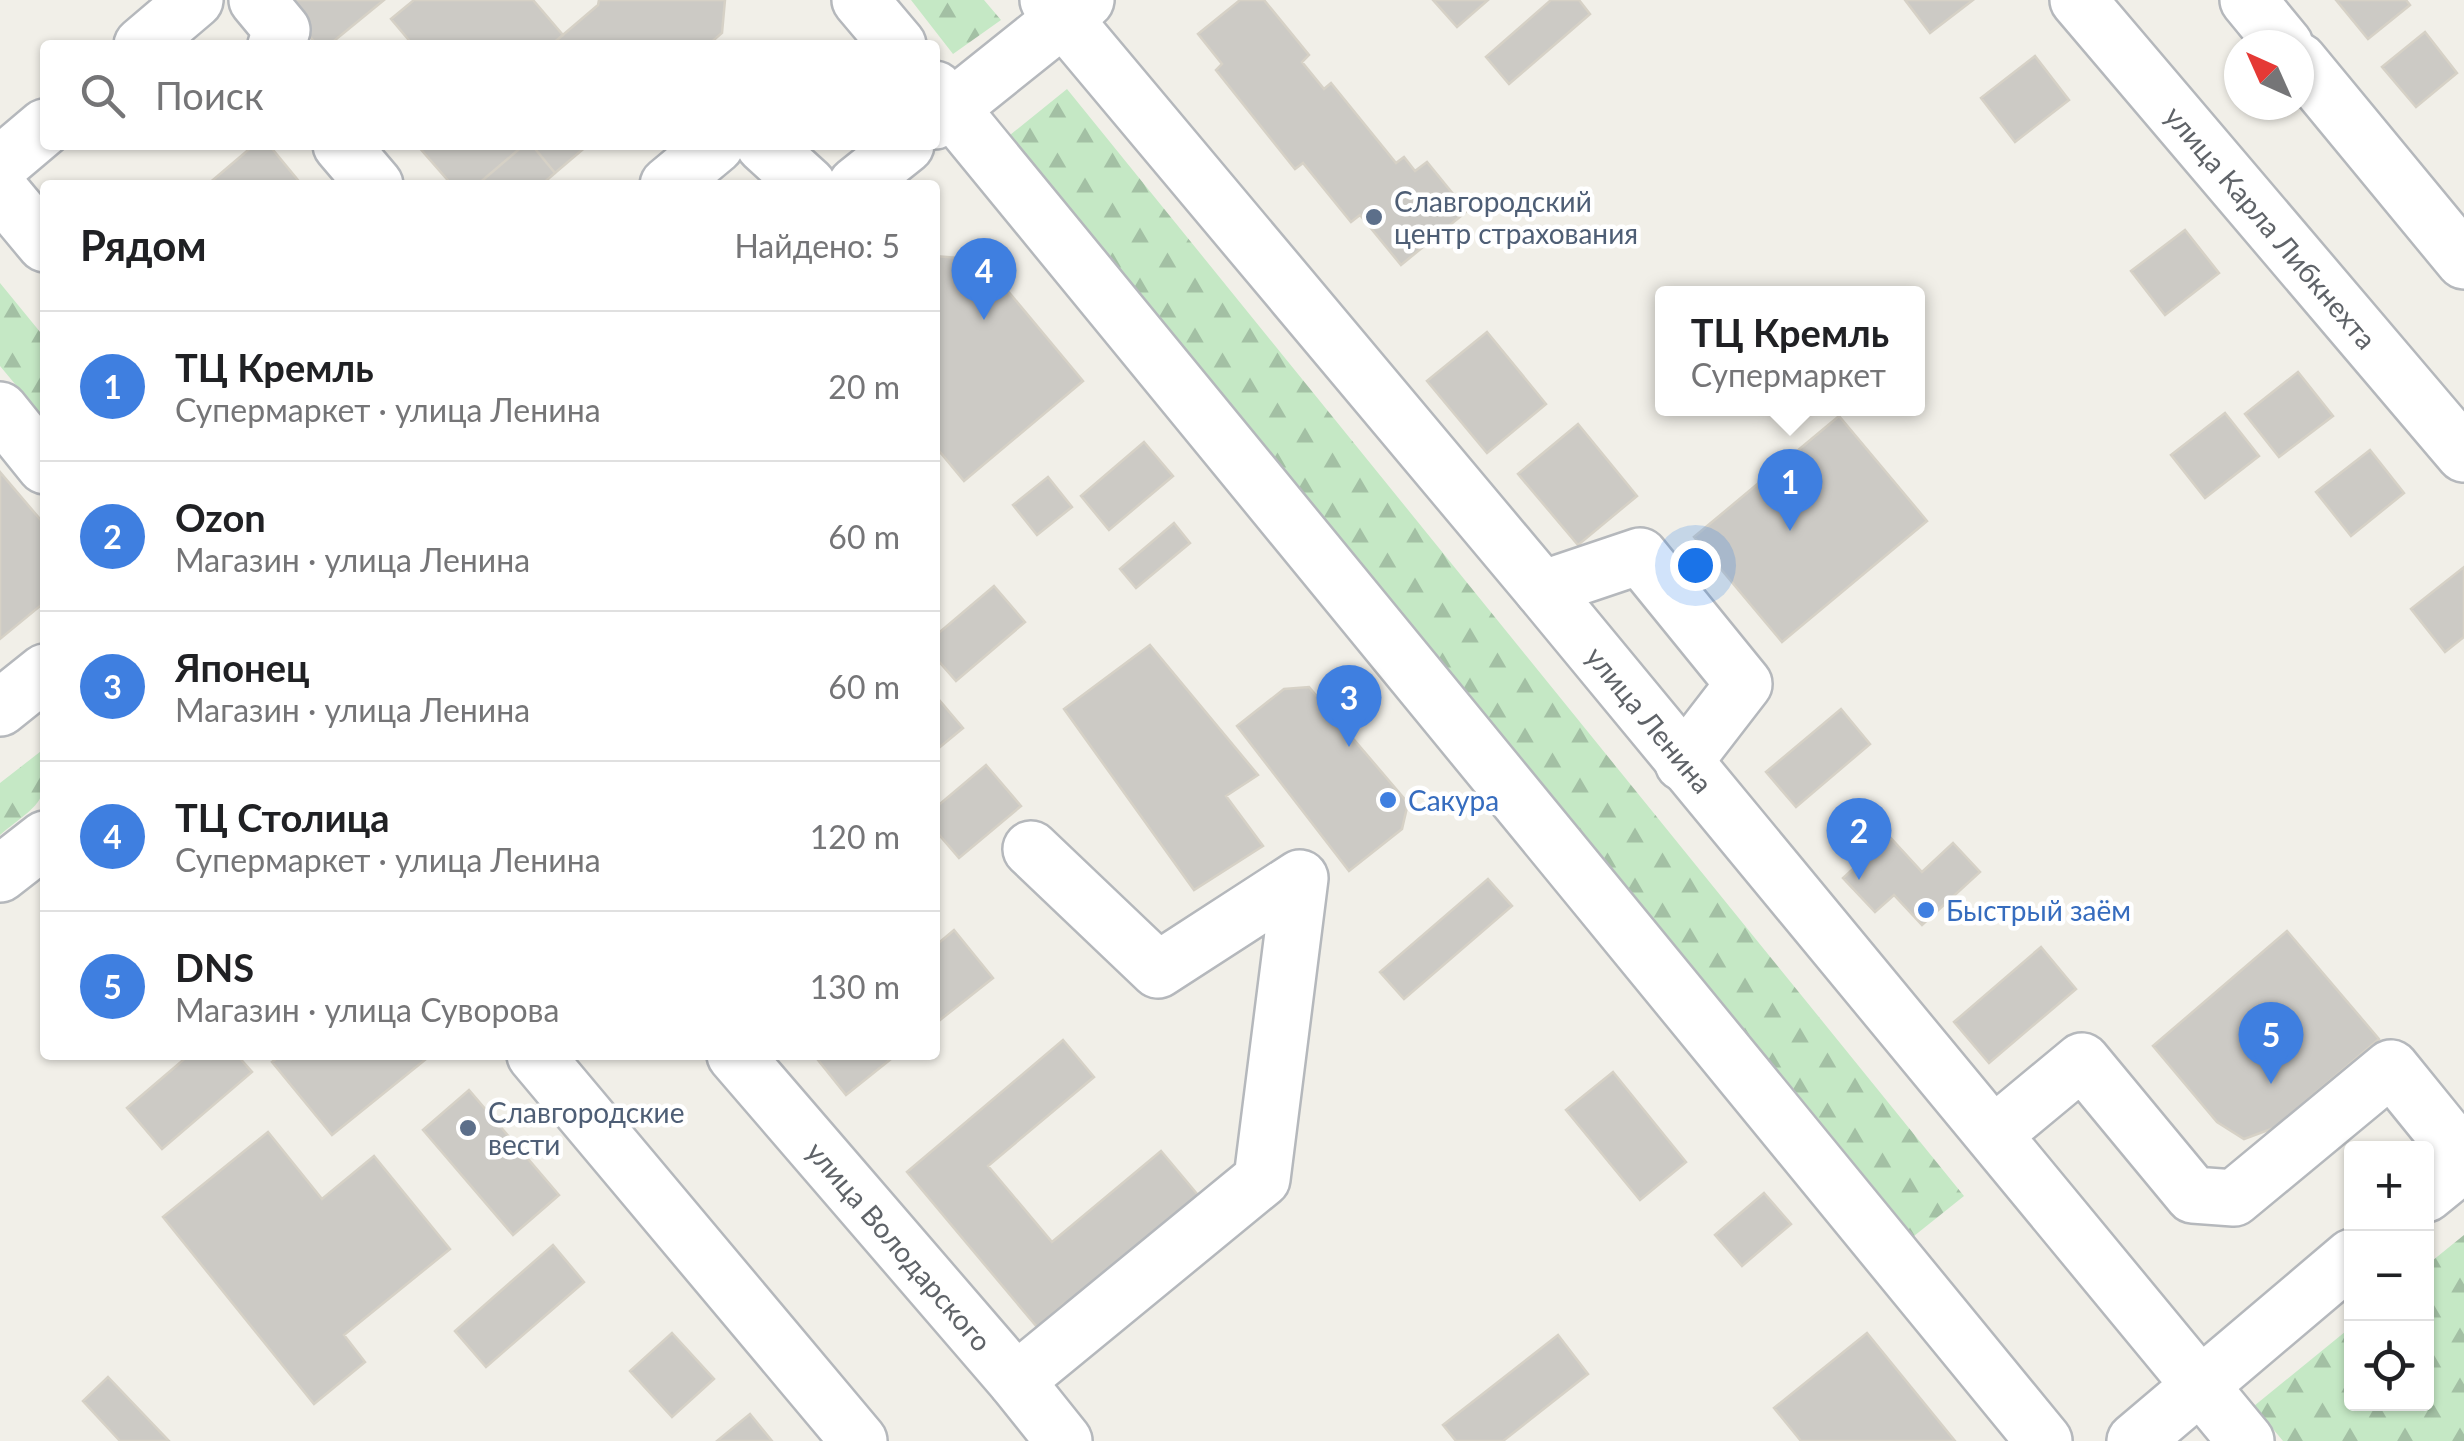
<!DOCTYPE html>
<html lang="ru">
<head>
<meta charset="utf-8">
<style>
	body { margin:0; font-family:Lato,sans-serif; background:#f2f2f2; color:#202124 }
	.controls { position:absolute; right:30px; bottom:30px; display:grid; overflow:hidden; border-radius:10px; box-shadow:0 2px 8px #0004 }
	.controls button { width:90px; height:90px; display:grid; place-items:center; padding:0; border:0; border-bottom:2px solid #e0e0e0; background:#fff; color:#202124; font:50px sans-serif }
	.compass { position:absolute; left:2224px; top:30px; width:90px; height:90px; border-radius:50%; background:#fff; box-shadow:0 2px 8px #0004; rotate:315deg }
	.you { position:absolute; left:1695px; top:565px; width:35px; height:35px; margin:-25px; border:8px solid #fff; border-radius:50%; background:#1a73e8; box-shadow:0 0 0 15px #1a73e833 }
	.badge { display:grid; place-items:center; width:65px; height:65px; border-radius:50%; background:#2563eb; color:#fff; font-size:32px; font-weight:700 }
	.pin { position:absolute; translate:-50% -82px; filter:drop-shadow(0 2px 5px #0008) }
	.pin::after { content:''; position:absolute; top:52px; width:35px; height:30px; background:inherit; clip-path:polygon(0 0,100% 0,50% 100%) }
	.popup { position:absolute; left:1655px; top:286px; width:270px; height:130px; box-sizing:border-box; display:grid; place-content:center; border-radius:10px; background:#fff; filter:drop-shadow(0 2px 8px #0005); font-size:32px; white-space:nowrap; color:#757577 }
	.popup b { font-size:38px; color:#202124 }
	.popup::after { content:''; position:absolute; left:50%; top:100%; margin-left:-20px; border:20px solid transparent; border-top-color:#fff }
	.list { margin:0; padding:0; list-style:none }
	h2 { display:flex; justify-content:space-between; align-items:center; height:130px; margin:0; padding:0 40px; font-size:42px }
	h2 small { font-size:32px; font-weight:400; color:#757577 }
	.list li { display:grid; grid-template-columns:65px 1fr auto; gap:30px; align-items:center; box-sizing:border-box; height:150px; padding:0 40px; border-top:2px solid #e0e0e0 }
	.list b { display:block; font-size:38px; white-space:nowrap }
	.list p { margin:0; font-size:32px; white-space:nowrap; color:#757577 }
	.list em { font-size:32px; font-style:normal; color:#757577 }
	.icon { flex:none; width:55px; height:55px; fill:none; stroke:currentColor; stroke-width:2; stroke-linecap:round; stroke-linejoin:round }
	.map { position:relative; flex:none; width:2464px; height:1441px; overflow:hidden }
	.search { position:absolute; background:#fff; box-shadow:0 2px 8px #0004; left:40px; top:40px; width:900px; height:110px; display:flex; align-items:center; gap:25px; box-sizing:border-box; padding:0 35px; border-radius:10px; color:#757577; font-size:38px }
	.panel { position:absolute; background:#fff; box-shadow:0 2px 8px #0004; left:40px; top:180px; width:900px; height:880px; border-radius:10px }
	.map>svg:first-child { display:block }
</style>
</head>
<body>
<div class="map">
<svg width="2464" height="1441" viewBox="0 0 2464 1441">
	<defs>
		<pattern id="forest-firs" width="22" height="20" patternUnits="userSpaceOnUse" patternTransform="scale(2.5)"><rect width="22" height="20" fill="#c5e8c5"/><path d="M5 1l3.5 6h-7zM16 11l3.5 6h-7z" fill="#a3c0a4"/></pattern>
	</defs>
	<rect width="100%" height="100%" fill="#f1efe8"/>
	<path fill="url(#forest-firs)" d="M 911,0 L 984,0 L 1001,20 L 953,54 Z
		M 1067,89 L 1964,1196 L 1914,1236 L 1534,773 L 1005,139 Z
		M 0,283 L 45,338 L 45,420 L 0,366 Z
		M 45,748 C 45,807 45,798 0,835 L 0,783 Z
		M 2464,1235 L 2464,1441 L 2283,1441 L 2254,1406 L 2351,1327 L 2352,1404 L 2426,1404 L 2427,1265 Z"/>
	<path fill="#cccac5" stroke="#d6d1c6" stroke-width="2.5" d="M 280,0 L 384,0 L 329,45 L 317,45 Z
		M 414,0 L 533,0 L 563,35 L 551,45 L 413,45 L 391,19 Z
		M 599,0 L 725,0 L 722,33 L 708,45 L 551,45 L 598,5 Z
		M 1240,0 L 1264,0 L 1309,55 L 1302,62 L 1324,89 L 1331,83 L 1396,163 L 1404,157 L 1415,171 L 1427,162 L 1467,211 L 1401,265 L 1360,215 L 1351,222 L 1303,163 L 1295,169 L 1216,70 L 1222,64 L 1198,34 Z
		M 1433,0 L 1488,0 L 1457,27 Z
		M 1551,0 L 1579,0 L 1590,14 L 1509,84 L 1486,57 Z
		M 1905,0 L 1973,0 L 1930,33 Z
		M 2336,0 L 2406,0 L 2410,5 L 2368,39 Z
		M 2425,32 L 2457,73 L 2416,107 L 2382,67 Z
		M 2035,56 L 2069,100 L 2015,142 L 1981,98 Z
		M 254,145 L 269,145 L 302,185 L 207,185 Z
		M 417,145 L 524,145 L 477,185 L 452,185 Z
		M 524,145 L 532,145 L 555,173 L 541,185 L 477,185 Z
		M 532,145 L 588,145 L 555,173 Z
		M 2185,230 L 2219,273 L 2165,315 L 2131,271 Z
		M 935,256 L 982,260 L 1083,381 L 964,481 L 935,446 Z
		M 1487,332 L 1546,404 L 1487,453 L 1427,381 Z
		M 2298,372 L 2333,416 L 2279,457 L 2245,414 Z
		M 2225,413 L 2259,456 L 2205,498 L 2171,455 Z
		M 1839,416 L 1927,521 L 1782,642 L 1694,537 Z
		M 1578,424 L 1637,496 L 1578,545 L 1518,474 Z
		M 1144,442 L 1173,476 L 1109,530 L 1081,496 Z
		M 2370,450 L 2404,493 L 2351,536 L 2316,492 Z
		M 0,472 L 45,525 L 45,602 L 0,639 Z
		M 1048,477 L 1072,507 L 1037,535 L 1013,505 Z
		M 1174,523 L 1190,543 L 1136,588 L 1120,569 Z
		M 2464,567 L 2464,637 L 2445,652 L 2411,609 Z
		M 994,586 L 1025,622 L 956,681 L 935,657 L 935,636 Z
		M 1150,645 L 1258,775 L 1226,796 L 1263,846 L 1194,890 L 1064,709 Z
		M 1309,687 L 1408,803 L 1402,829 L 1349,871 L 1237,726 L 1284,689 Z
		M 935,695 L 963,728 L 935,751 Z
		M 1841,709 L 1870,744 L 1796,807 L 1766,772 Z
		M 986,765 L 1021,806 L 959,858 L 935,830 L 935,808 Z
		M 1889,836 L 1922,872 L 1953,843 L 1980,872 L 1922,925 L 1894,895 L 1875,912 L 1843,878 Z
		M 1488,879 L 1512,906 L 1404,999 L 1380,972 Z
		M 954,930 L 993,978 L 935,1024 L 935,946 Z
		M 2287,931 L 2379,1039 L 2274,1128 L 2244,1139 L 2217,1122 L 2153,1046 Z
		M 2041,947 L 2076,989 L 1989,1063 L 1954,1022 Z
		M 1063,1040 L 1094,1077 L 988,1166 L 1052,1242 L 1161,1151 L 1198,1195 L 1067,1307 L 1064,1304 L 1037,1327 L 907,1172 Z
		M 189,1055 L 237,1055 L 252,1072 L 162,1149 L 127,1108 Z
		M 281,1055 L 431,1055 L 332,1135 L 272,1062 Z
		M 814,1055 L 896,1055 L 846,1095 Z
		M 1613,1072 L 1686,1162 L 1640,1200 L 1566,1110 Z
		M 469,1090 L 559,1195 L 513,1235 L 423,1130 Z
		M 268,1132 L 322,1199 L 374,1156 L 450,1249 L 344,1335 L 365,1362 L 314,1404 L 163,1217 Z
		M 1764,1193 L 1791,1224 L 1742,1266 L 1715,1235 Z
		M 553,1245 L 584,1282 L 486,1367 L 455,1331 Z
		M 672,1333 L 714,1379 L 672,1417 L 630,1371 Z
		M 1867,1333 L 1955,1441 L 1801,1441 L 1774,1408 Z
		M 1558,1335 L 1588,1374 L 1503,1441 L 1456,1441 L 1443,1425 Z
		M 108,1377 L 169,1441 L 120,1441 L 83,1401 Z
		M 750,1414 L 772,1441 L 717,1441 Z"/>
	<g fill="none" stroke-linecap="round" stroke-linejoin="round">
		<g stroke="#b5b8bc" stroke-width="60">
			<g id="minor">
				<path d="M 257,0 L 282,30 L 276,45"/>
				<path d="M 860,0 L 898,45"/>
				<path id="s1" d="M 1048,0 L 1542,589 L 2246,1441"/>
				<path id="s2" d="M 2078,0 L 2464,454"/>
				<path d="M 2248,0 L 2285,45"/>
				<path d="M 142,45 L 195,0"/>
				<path d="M 2299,61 L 2464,261"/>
				<path d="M 935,89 L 2044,1441"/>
				<path d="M 935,121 L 1086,0"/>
				<path d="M 341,145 L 375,185"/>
				<path d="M 764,145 L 808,185"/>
				<path d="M 0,165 L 45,127"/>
				<path d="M 668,185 L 716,145"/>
				<path d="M 856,185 L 906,145"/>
				<path d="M 0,190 L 45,244"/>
				<path d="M 0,410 L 45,466"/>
				<path d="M 1542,589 L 1640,556 L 1744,684 L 1683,763"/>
				<path d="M 0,708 L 45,672"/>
				<path d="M 0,874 L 45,839"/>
				<path d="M 535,1055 L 859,1441"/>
				<path id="s3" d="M 735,1055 L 1016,1381 L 1064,1441"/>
				<path d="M 1994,1134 L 2082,1061 L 2193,1195 L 2234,1198 L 2391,1068 L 2464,1158"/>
				<path d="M 2426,1194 L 2464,1163"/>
				<path d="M 1016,1381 L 1262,1179 L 1300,878 L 1158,970 L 1031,849"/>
				<path d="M 2135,1441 L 2352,1257"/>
			</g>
		</g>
		<use href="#minor" stroke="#fff" stroke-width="55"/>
	</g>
	<g fill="#5c6f8a" stroke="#fff" stroke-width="4">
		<circle cx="1374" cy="217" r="10"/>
		<circle cx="468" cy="1128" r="10"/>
	</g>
	<g fill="#3f7fe0" stroke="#fff" stroke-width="4">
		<circle cx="1388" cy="800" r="10"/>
		<circle cx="1926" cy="910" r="10"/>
	</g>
	<g text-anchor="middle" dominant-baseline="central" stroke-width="9" stroke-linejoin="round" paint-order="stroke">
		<g font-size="28" fill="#4e5e75" stroke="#fff" text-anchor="start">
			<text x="1394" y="201">Славгородский<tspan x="1394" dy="32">центр страхования</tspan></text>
			<text x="488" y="1112">Славгородские<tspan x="488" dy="32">вести</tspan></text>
		</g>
		<g font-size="28" fill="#5f6368" stroke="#fff">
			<text stroke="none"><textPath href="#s2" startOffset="298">улица Карла Либкнехта</textPath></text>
			<text stroke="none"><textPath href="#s1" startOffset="938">улица Ленина</textPath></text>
			<text stroke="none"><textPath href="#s3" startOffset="252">улица Володарского</textPath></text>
		</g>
		<g font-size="28" fill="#366cbe" stroke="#fff" text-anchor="start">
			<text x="1408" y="800">Сакура</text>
			<text x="1946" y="910">Быстрый заём</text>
		</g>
	</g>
</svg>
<div class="controls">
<button>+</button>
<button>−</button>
<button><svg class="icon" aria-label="locate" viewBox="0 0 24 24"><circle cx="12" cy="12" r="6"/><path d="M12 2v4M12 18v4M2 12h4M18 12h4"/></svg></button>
</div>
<svg class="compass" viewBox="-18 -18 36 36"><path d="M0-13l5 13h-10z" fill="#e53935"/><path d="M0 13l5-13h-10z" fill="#757577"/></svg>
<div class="you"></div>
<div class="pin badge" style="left:1790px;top:531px;background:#3f7fe0">1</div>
<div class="popup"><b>ТЦ Кремль</b>Супермаркет</div>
<div class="pin badge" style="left:1859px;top:880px;background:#3f7fe0">2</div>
<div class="pin badge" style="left:1349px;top:747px;background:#3f7fe0">3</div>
<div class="pin badge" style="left:984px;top:320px;background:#3f7fe0">4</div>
<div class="pin badge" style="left:2271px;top:1084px;background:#3f7fe0">5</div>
<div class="search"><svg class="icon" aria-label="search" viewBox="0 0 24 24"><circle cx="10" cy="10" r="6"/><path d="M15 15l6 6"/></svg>Поиск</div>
<section class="panel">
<h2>Рядом<small>Найдено: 5</small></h2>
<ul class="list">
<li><span class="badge" style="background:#3f7fe0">1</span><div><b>ТЦ Кремль</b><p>Супермаркет · улица Ленина</p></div><em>20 m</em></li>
<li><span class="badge" style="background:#3f7fe0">2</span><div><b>Ozon</b><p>Магазин · улица Ленина</p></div><em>60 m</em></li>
<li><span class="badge" style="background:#3f7fe0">3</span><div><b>Японец</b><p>Магазин · улица Ленина</p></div><em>60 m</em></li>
<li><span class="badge" style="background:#3f7fe0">4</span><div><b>ТЦ Столица</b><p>Супермаркет · улица Ленина</p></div><em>120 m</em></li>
<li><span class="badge" style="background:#3f7fe0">5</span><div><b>DNS</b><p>Магазин · улица Суворова</p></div><em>130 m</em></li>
</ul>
</section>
</div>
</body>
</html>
